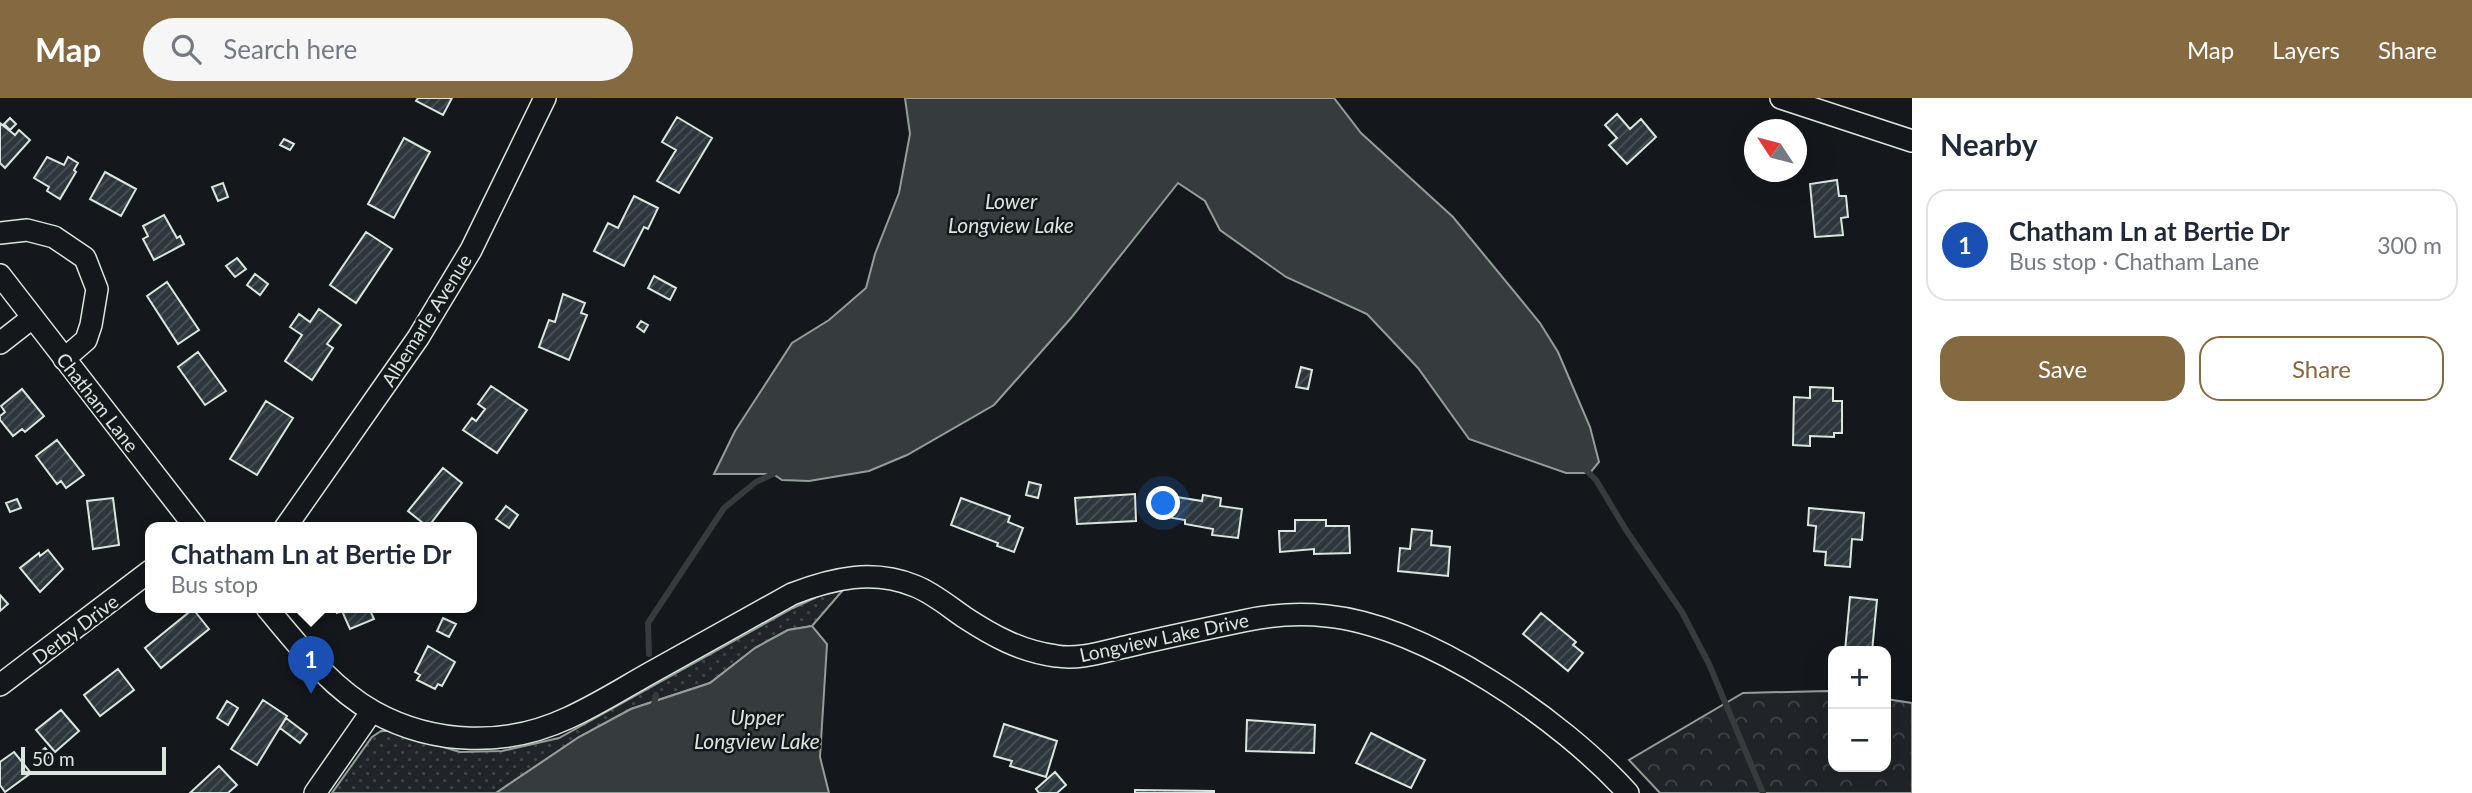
<!DOCTYPE html>
<html lang="en">
<head>
<meta charset="utf-8">
<style>
	body { margin:0; font-family:Lato,sans-serif; background:#f6f6f7; color:#1f2937 }
	.controls { position:absolute; right:21px; bottom:21px; display:grid; overflow:hidden; border-radius:14px; box-shadow:0 7px 28px #0002 }
	.controls button { width:63px; height:63px; display:grid; place-items:center; padding:0; border:0; border-bottom:2px solid #e0e1e3; background:#fff; color:#1f2937; font:35px sans-serif }
	.compass { position:absolute; left:1744px; top:21px; width:63px; height:63px; border-radius:50%; background:#fff; box-shadow:0 7px 28px #0002; rotate:306deg }
	.scale { position:absolute; left:21px; bottom:18px; width:145px; box-sizing:border-box; padding-left:7px; border:4px solid #d8e6dc; border-top:0; font-size:19px; line-height:24px; white-space:nowrap; color:#d8e6dc; -webkit-text-stroke:5px #14181c; paint-order:stroke }
	.you { position:absolute; left:1164px; top:406px; width:24px; height:24px; margin:-18px; border:5px solid #fff; border-radius:50%; background:#1a73e8; box-shadow:0 0 0 10px #1a73e833 }
	.badge { display:grid; place-items:center; width:46px; height:46px; border-radius:50%; background:#846941; color:#fff; font-size:23px; font-weight:700 }
	.pin { position:absolute; translate:-50% -58px; filter:drop-shadow(0 2px 4px #0008) }
	.pin::after { content:''; position:absolute; top:37px; width:24px; height:21px; background:inherit; clip-path:polygon(0 0,100% 0,50% 100%) }
	.popup { position:absolute; left:145px; top:424px; width:332px; height:91px; box-sizing:border-box; display:grid; place-content:center; border-radius:14px; background:#fff; filter:drop-shadow(0 2px 5px #0005); font-size:23px; white-space:nowrap; color:#747a83 }
	.popup b { font-size:26px; color:#1f2937 }
	.popup::after { content:''; position:absolute; left:50%; top:100%; margin-left:-14px; border:14px solid transparent; border-top-color:#fff }
	.list { margin:0; padding:0; list-style:none }
	h2 { display:flex; justify-content:space-between; align-items:center; height:91px; margin:0; padding:0 28px; font-size:30px }
	h2 small { font-size:23px; font-weight:400; color:#747a83 }
	.list li { display:grid; grid-template-columns:46px 1fr auto; gap:21px; align-items:center; box-sizing:border-box; height:112px; margin:0 14px 14px; padding:0 14px; border:2px solid #e0e1e3; border-radius:21px }
	.list b { display:block; font-size:26px; white-space:nowrap }
	.list p { margin:0; font-size:23px; white-space:nowrap; color:#747a83 }
	.list em { font-size:23px; font-style:normal; color:#747a83 }
	.actions { display:flex; gap:14px; padding:21px 28px }
	.actions a { flex:1; padding:16px 0; border:2px solid #846941; border-radius:21px; text-align:center; font-size:24px; color:#846941 }
	.actions .main { background:#846941; color:#fff }
	.icon { flex:none; width:38px; height:38px; fill:none; stroke:currentColor; stroke-width:2; stroke-linecap:round; stroke-linejoin:round }
	.map { position:relative; flex:none; width:1912px; height:695px; overflow:hidden }
	header { display:flex; align-items:center; gap:42px; box-sizing:border-box; height:98px; padding:0 35px; background:#846941; color:#fff }
	header strong { font-size:33px }
	nav { display:flex; gap:38px; margin-inline-start:auto; font-size:24px }
	.search { width:490px; height:63px; background:#f6f6f7; display:flex; align-items:center; gap:18px; box-sizing:border-box; padding:0 24px; border-radius:38px; color:#747a83; font-size:26px }
	main { display:flex }
	aside { flex:1; background:#fff }
	.map>svg:first-child { display:block }
</style>
</head>
<body>
<header>
<strong>Map</strong>
<div class="search"><svg class="icon" aria-label="search" viewBox="0 0 24 24"><circle cx="10" cy="10" r="6"/><path d="M15 15l6 6"/></svg>Search here</div>
<nav><a>Map</a><a>Layers</a><a>Share</a></nav>
</header>
<main>
<div class="map">
<svg width="1912" height="695" viewBox="0 0 1912 695">
	<defs>
		<pattern id="grass-dots" width="8" height="8" patternUnits="userSpaceOnUse" patternTransform="scale(1.75)"><rect width="8" height="8" fill="#202428"/><path d="M2 2h.1M6 6h.1" fill="none" stroke="#404447" stroke-width="1.8" stroke-linecap="round"/></pattern>
		<pattern id="forest-crowns" width="20" height="18" patternUnits="userSpaceOnUse" patternTransform="scale(1.75)"><rect width="20" height="18" fill="#202428"/><path d="M2 6a3 3 0 1 1 6 0M12 15a3 3 0 1 1 6 0" fill="none" stroke="#404447"/></pattern>
		<pattern id="building-hatch" width="6" height="6" patternUnits="userSpaceOnUse" patternTransform="scale(1.75)"><rect width="6" height="6" fill="#2c363c"/><path d="M-1 1l2-2M0 6l6-6M5 7l2-2" fill="none" stroke="#4a5358"/></pattern>
	</defs>
	<rect width="100%" height="100%" fill="#14181c"/>
	<path fill="url(#grass-dots)" stroke="#939e99" stroke-width="2" d="M 843,492 L 812,528 L 788,532 L 755,550 L 710,585 L 631,611 L 579,639 L 496,695 L 332,695 L 372,639 L 381,633 L 389,633 L 460,654 L 502,653 L 559,640 L 793,510 L 819,498 Z"/>
	<path fill="url(#forest-crowns)" stroke="#939e99" stroke-width="2" d="M 1827,593 L 1833,594 L 1833,669 L 1886,669 L 1886,601 L 1912,605 L 1912,695 L 1660,695 L 1629,662 L 1743,595 Z"/>
	<path fill="#363b3e" stroke="#939e99" stroke-width="2" d="M 905,0 L 1334,0 L 1361,35 L 1453,119 L 1540,225 L 1558,254 L 1590,329 L 1599,364 L 1590,375 L 1566,375 L 1469,341 L 1418,270 L 1367,216 L 1286,179 L 1220,132 L 1205,103 L 1178,85 L 1071,220 L 994,307 L 907,357 L 869,373 L 809,383 L 782,382 L 773,376 L 714,376 L 735,333 L 792,245 L 829,222 L 866,190 L 875,156 L 899,95 L 910,36 Z
		M 812,528 L 827,546 L 820,659 L 829,695 L 496,695 L 579,639 L 631,611 L 710,585 L 755,550 L 788,532 Z"/>
	<g fill="none" stroke-linecap="round" stroke-linejoin="round">
		<path stroke="#363b3e" stroke-width="6" d="M 1586,372 L 1596,382 L 1626,432 L 1682,514 L 1709,566 L 1763,695
			M 649,556 L 648,525 L 724,410 L 756,384 L 773,376 L 778,370
			M 653,611 L 656,597"/>
	</g>
	<path fill="url(#building-hatch)" stroke="#d8e6dc" stroke-width="2" d="M 418,0 L 452,0 L 443,17 L 416,3 Z
		M 1617,16 L 1630,31 L 1641,21 L 1656,39 L 1627,66 L 1609,47 L 1617,40 L 1605,27 Z
		M 677,19 L 712,40 L 679,95 L 657,83 L 676,52 L 662,44 Z
		M 10,20 L 16,26 L 10,32 L 4,26 Z
		M 0,25 L 15,37 L 19,32 L 30,42 L 5,70 L 0,65 Z
		M 404,40 L 430,54 L 394,120 L 368,106 Z
		M 284,41 L 294,46 L 290,52 L 280,47 Z
		M 47,59 L 64,67 L 68,59 L 78,65 L 74,72 L 76,74 L 60,101 L 47,93 L 49,89 L 34,80 Z
		M 105,74 L 136,91 L 121,118 L 90,101 Z
		M 1837,82 L 1839,98 L 1846,98 L 1848,119 L 1841,120 L 1843,137 L 1815,139 L 1810,86 Z
		M 223,85 L 228,99 L 218,103 L 212,89 Z
		M 634,98 L 658,110 L 648,131 L 644,129 L 624,168 L 594,153 L 608,125 L 618,130 Z
		M 164,117 L 177,140 L 180,138 L 184,146 L 154,162 L 143,141 L 148,138 L 143,128 Z
		M 366,134 L 392,151 L 356,205 L 330,187 Z
		M 237,160 L 246,171 L 235,179 L 226,168 Z
		M 255,176 L 268,186 L 260,197 L 247,187 Z
		M 654,178 L 676,190 L 670,202 L 648,190 Z
		M 167,184 L 199,232 L 178,246 L 147,198 Z
		M 563,196 L 585,205 L 581,215 L 587,217 L 569,262 L 539,249 L 549,222 L 555,224 Z
		M 319,211 L 341,227 L 327,246 L 333,250 L 312,282 L 285,263 L 302,237 L 290,229 L 299,216 L 310,224 Z
		M 641,223 L 648,227 L 644,234 L 637,229 Z
		M 198,254 L 226,293 L 205,307 L 178,269 Z
		M 1301,269 L 1312,272 L 1308,291 L 1296,289 Z
		M 491,288 L 527,312 L 497,355 L 463,332 L 472,320 L 476,323 L 485,311 L 478,306 Z
		M 1810,289 L 1833,290 L 1833,303 L 1842,303 L 1842,335 L 1834,335 L 1834,339 L 1810,338 L 1810,348 L 1793,347 L 1794,299 L 1810,300 Z
		M 22,291 L 44,318 L 25,334 L 22,331 L 13,338 L 0,322 L 0,318 L 5,314 L 1,308 Z
		M 266,303 L 293,320 L 257,377 L 230,361 Z
		M 57,342 L 84,377 L 66,390 L 61,383 L 57,386 L 36,358 Z
		M 443,370 L 462,385 L 428,429 L 408,413 Z
		M 1029,384 L 1041,387 L 1038,400 L 1026,397 Z
		M 1135,396 L 1136,423 L 1077,426 L 1075,400 Z
		M 1203,397 L 1221,400 L 1220,408 L 1242,411 L 1238,440 L 1212,437 L 1213,431 L 1185,426 L 1185,422 L 1167,419 L 1170,398 L 1202,403 Z
		M 113,400 L 119,447 L 93,451 L 87,403 Z
		M 961,400 L 1010,418 L 1008,424 L 1023,430 L 1014,454 L 997,448 L 998,445 L 951,427 Z
		M 17,401 L 21,410 L 10,414 L 6,405 Z
		M 506,408 L 518,417 L 509,430 L 496,421 Z
		M 1809,410 L 1864,415 L 1862,442 L 1852,441 L 1850,469 L 1825,467 L 1826,454 L 1814,453 L 1816,428 L 1808,427 Z
		M 1295,422 L 1326,422 L 1326,428 L 1349,428 L 1350,455 L 1314,456 L 1314,451 L 1280,454 L 1279,433 L 1295,433 Z
		M 1412,431 L 1432,433 L 1431,447 L 1450,449 L 1448,478 L 1398,473 L 1400,450 L 1410,451 Z
		M 48,452 L 63,471 L 40,494 L 20,470 L 39,455 L 40,458 Z
		M 0,497 L 8,506 L 0,513 Z
		M 1850,499 L 1877,502 L 1872,553 L 1845,553 Z
		M 335,510 L 369,510 L 374,521 L 350,531 L 342,513 L 337,515 Z
		M 193,511 L 209,531 L 161,570 L 145,550 Z
		M 1541,515 L 1576,544 L 1573,547 L 1583,555 L 1568,573 L 1523,536 Z
		M 443,520 L 456,526 L 449,539 L 437,533 Z
		M 428,548 L 455,564 L 442,588 L 438,586 L 435,591 L 417,582 L 420,577 L 415,574 Z
		M 118,571 L 134,592 L 100,618 L 84,597 Z
		M 263,602 L 287,618 L 257,667 L 231,651 Z
		M 227,603 L 238,610 L 228,627 L 217,620 Z
		M 61,612 L 79,633 L 55,654 L 36,632 Z
		M 286,620 L 307,636 L 300,645 L 280,630 Z
		M 1247,622 L 1315,627 L 1314,655 L 1246,653 Z
		M 1004,626 L 1057,643 L 1046,679 L 1010,668 L 1012,663 L 994,658 Z
		M 1371,635 L 1425,662 L 1411,690 L 1356,665 Z
		M 45,650 L 51,657 L 44,663 L 38,656 Z
		M 14,654 L 31,675 L 5,694 L 0,687 L 0,664 Z
		M 219,668 L 237,687 L 228,695 L 190,695 Z
		M 1055,674 L 1066,687 L 1057,695 L 1039,695 L 1036,691 Z
		M 1135,692 L 1214,693 L 1214,695 L 1135,695 Z"/>
	<g fill="none" stroke-linecap="round" stroke-linejoin="round">
		<g stroke="#d8e6dc" stroke-width="24">
			<path id="minor" d="M 1781,0 L 1912,43
				M 0,135 L 27,132 L 54,139 L 85,160 L 97,191 L 91,227 L 86,242 L 64,261
				M 0,177 L 196,430
				M 0,245 L 32,220
				M 285,430 L 418,240 L 471,152 L 545,0
				M 267,510 C 299,548 330,589 374,614 C 434,647 506,649 568,620 C 597,607 625,589 652,574 C 699,548 745,522 792,496 C 833,480 873,471 915,488 C 933,495 948,508 964,519 C 993,538 1020,553 1056,558 C 1080,562 1105,553 1129,548 C 1167,539 1205,531 1243,523 C 1270,517 1299,515 1327,518 C 1427,528 1562,622 1628,695
				M 0,587 L 150,473
				M 315,695 L 372,613"/>
		</g>
		<use href="#minor" stroke="#14181c" stroke-width="21"/>
	</g>
	<g text-anchor="middle" dominant-baseline="central" stroke-width="5" stroke-linejoin="round" paint-order="stroke">
		<g font-size="19" fill="#d8e6dc" stroke="#14181c">
			<text transform="translate(426 222) rotate(-58)">Albemarle Avenue</text>
			<text transform="translate(98 304) rotate(52)">Chatham Lane</text>
			<text transform="translate(75 531) rotate(-37)">Derby Drive</text>
			<text transform="translate(1164 539) rotate(-12)">Longview Lake Drive</text>
		</g>
		<g font-size="21" font-style="italic" fill="#d8e6dc" stroke="#14181c">
			<text x="1011" y="102">Lower<tspan x="1011" dy="24">Longview Lake</tspan></text>
			<text x="757" y="618">Upper<tspan x="757" dy="24">Longview Lake</tspan></text>
		</g>
	</g>
</svg>
<div class="controls">
<button>+</button>
<button>−</button>
</div>
<svg class="compass" viewBox="-18 -18 36 36"><path d="M0-13l5 13h-10z" fill="#e53935"/><path d="M0 13l5-13h-10z" fill="#747a83"/></svg>
<div class="scale">50 m</div>
<div class="you"></div>
<div class="pin badge" style="left:311px;top:596px;background:#1a4fb4">1</div>
<div class="popup"><b>Chatham Ln at Bertie Dr</b>Bus stop</div>
</div>
<aside>
<h2>Nearby<small></small></h2>
<ul class="list">
<li><span class="badge" style="background:#1a4fb4">1</span><div><b>Chatham Ln at Bertie Dr</b><p>Bus stop · Chatham Lane</p></div><em>300 m</em></li>
</ul>
<div class="actions"><a class="main">Save</a><a>Share</a></div>
</aside>
</main>
</body>
</html>
